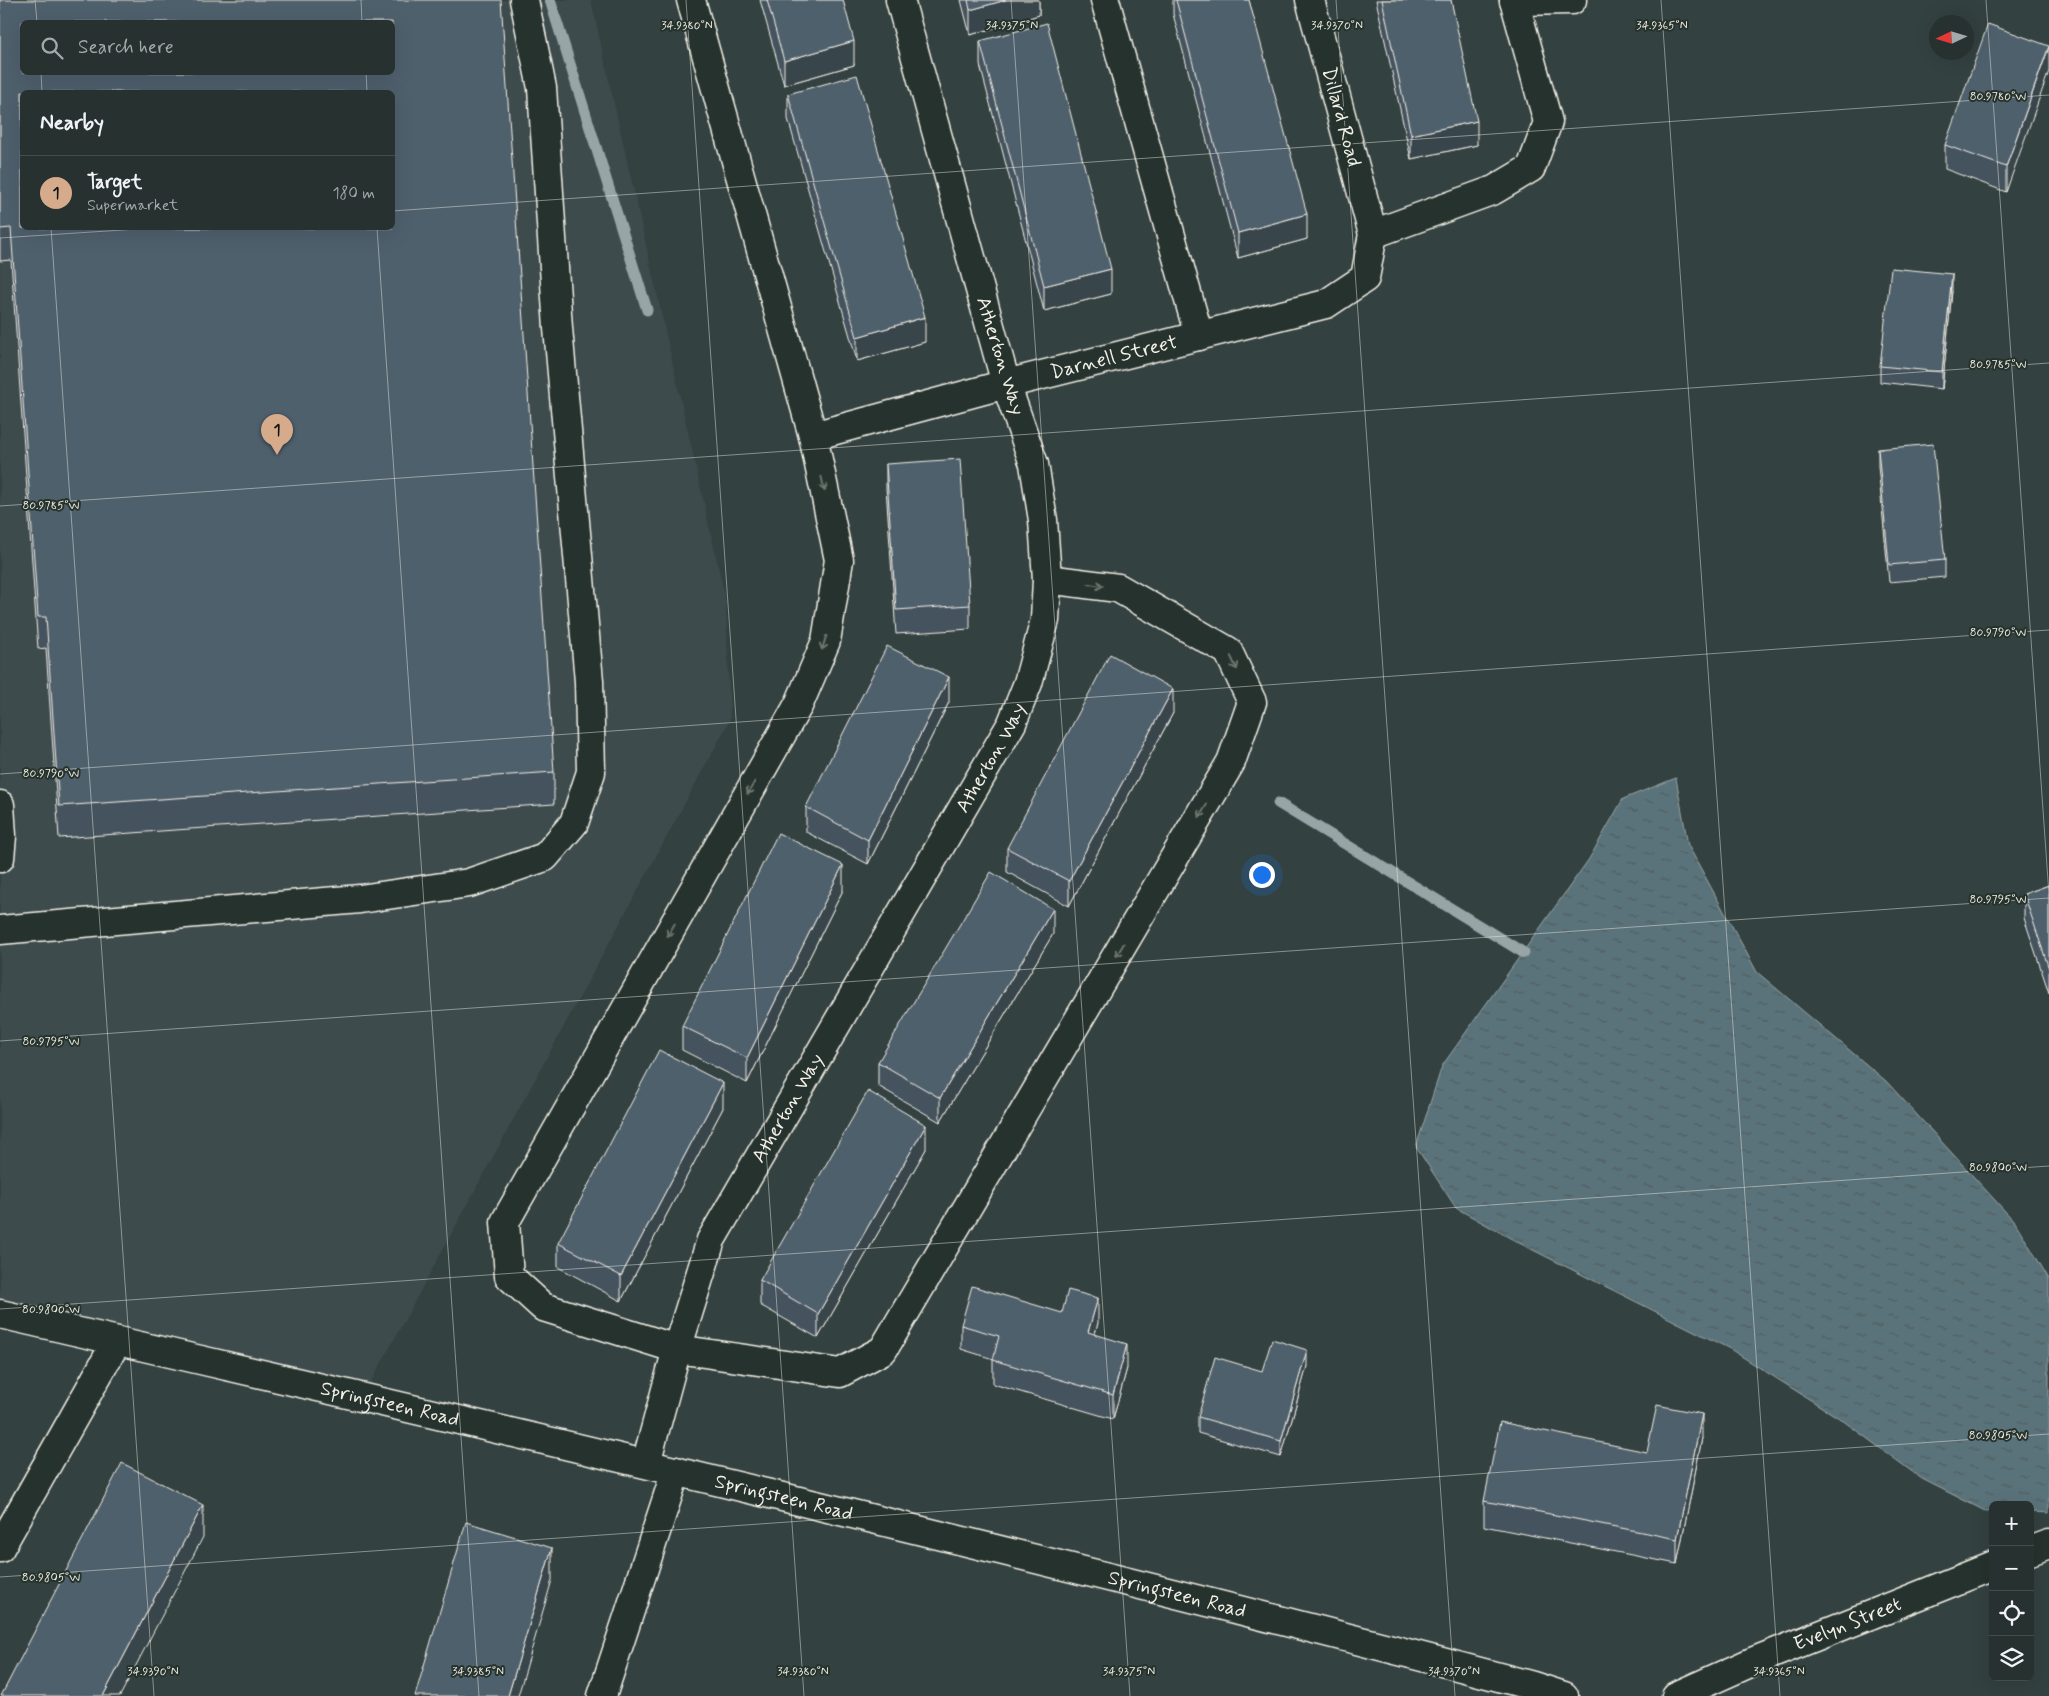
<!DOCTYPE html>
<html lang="en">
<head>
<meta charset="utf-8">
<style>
	body { margin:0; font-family:Mynerve,sans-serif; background:#323d3c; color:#f1f3f6 }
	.controls { position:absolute; right:15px; bottom:15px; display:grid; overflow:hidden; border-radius:8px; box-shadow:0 5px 20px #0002 }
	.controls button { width:45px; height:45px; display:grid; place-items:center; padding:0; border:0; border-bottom:1px solid #424c4c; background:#263130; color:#f1f3f6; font:25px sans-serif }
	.compass { position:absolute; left:1929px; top:15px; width:45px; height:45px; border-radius:50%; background:#263130; box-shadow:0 5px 20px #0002; rotate:266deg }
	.you { position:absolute; left:1261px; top:874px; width:18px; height:18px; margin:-12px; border:4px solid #fff; border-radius:50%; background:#1a73e8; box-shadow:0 0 0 8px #1a73e833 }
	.badge { display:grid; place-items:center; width:32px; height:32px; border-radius:50%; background:#d6ab8b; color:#111; font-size:16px; font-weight:700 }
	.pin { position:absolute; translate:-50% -41px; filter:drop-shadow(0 1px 2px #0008) }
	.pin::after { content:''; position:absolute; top:26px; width:18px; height:15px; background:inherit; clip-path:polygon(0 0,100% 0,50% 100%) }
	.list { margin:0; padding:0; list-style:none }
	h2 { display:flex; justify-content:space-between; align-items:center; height:65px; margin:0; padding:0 20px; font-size:21px }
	h2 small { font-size:16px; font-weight:400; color:#a4a9ab }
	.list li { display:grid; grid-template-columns:32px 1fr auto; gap:15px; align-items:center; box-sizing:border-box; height:75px; padding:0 20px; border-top:1px solid #424c4c }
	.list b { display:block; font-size:19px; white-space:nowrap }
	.list p { margin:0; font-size:16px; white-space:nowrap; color:#a4a9ab }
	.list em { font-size:16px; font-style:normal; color:#a4a9ab }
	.icon { flex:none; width:28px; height:28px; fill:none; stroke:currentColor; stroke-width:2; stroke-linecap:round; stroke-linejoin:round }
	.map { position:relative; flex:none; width:2049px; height:1696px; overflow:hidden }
	.search { position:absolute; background:#263130; box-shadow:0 5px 20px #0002; left:20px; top:20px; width:375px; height:55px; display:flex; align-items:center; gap:12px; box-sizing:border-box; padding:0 18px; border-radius:8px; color:#a4a9ab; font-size:19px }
	.panel { position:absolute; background:#263130; box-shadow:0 5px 20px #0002; left:20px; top:90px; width:375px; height:140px; border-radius:8px }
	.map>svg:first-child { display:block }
</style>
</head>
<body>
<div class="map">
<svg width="2049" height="1696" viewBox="0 0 2049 1696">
	<defs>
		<pattern id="water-ripples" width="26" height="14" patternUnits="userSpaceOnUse" patternTransform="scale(1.25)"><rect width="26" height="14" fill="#5a737a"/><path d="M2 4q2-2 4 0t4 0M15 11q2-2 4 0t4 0" fill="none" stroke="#515b5d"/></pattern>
	</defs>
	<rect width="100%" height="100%" fill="#334140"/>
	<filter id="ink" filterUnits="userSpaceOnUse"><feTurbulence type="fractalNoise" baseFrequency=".02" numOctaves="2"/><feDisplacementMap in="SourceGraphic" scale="10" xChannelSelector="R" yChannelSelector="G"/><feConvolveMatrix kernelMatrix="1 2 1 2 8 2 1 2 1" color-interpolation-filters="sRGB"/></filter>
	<g filter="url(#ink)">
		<path fill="#3c4b4e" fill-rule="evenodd" d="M 0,0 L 591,0 L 726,601 L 730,720 L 363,1397 L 0,1314 ZM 22,22 L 392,22 L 392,72 L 22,72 ZM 22,92 L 392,92 L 392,228 L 22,228 Z"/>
		<path fill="url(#water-ripples)" stroke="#98a5a6" d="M 1676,778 L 1688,845 L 1757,972 L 1886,1081 L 2015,1222 L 2049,1279 L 2049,1513 L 2030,1512 L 2030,1505 L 1993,1505 L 1993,1511 L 1985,1511 L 1922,1479 L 1842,1420 L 1730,1349 L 1519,1243 L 1456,1208 L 1416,1147 L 1442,1066 L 1589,859 L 1623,799 Z"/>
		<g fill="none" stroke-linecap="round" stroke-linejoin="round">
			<path stroke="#98a5a6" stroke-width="11" d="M 550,0 L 647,310
				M 1278,803 L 1524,953"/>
			<g stroke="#f4f1e8" stroke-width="31">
				<g id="minor">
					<path d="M 691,0 L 813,436 L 839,560 L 826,641 L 799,704 L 505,1222 L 509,1276 L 543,1307 L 677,1349 L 840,1373 L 883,1350 L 1231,762 L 1252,702 L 1228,651 L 1118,588 L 1047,579"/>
					<path d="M 1105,0 L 1199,336"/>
					<path d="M 1514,1 L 1572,0"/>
					<path d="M 1373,234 L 1494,190 L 1531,168 L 1548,122 L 1514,0"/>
					<path id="s1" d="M 813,436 L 1006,384 L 1326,304 L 1365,278 L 1373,234 L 1310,0"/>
					<path d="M 0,805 L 2,836 L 0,858"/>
					<path d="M 0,930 L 360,899 L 469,883 L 545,857 L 574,823 L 591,772 L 589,681 L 558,328 L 542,88 L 524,0"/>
					<path id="s2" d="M 0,1314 C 513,1431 1025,1552 1533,1686 L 1564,1696"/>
					<path id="s3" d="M 646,1463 L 677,1349 L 711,1240 L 1012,723 L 1028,683 L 1045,620 L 1047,579 L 1043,520 L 1034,464 L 1006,384 L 900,0"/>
					<path d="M 0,1548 L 117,1341"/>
					<path d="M 2030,1551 L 2049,1544"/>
					<path d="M 602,1696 L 676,1471"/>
					<path id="s4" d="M 1676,1696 L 1752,1662 L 1993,1566"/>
				</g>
			</g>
			<use href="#minor" stroke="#26332d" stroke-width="28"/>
		</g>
		<path fill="#45535e" stroke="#f4f1e8" d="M 0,0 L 554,772 L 554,804 L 59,838 L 46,648 L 38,649 L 11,260 L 0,261 Z
			M 760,0 L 843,0 L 854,65 L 784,85 Z
			M 961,0 L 1039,0 L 1039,15 L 970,35 Z
			M 1173,0 L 1249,0 L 1307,239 L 1238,258 L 1173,14 Z
			M 1376,0 L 1451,0 L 1477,145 L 1411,159 Z
			M 980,41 L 1111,294 L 1044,311 L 980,65 Z
			M 2049,46 L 2006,192 L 1945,169 L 1945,145 Z
			M 788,94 L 925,342 L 857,361 L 788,119 Z
			M 1952,291 L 1942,389 L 1880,382 L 1880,366 Z
			M 1878,449 L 1945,560 L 1945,577 L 1889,582 L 1878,466 Z
			M 886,464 L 970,605 L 970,629 L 896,634 L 886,488 Z
			M 949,702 L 868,864 L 806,832 L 806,807 Z
			M 1173,713 L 1069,906 L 1007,872 L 1007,848 Z
			M 2049,885 L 2049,993 L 2024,918 L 2024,894 Z
			M 843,890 L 747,1083 L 682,1050 L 682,1026 Z
			M 1053,934 L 940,1122 L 878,1086 L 878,1062 Z
			M 723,1108 L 621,1301 L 558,1267 L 558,1243 Z
			M 926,1149 L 818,1338 L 760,1305 L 760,1280 Z
			M 1098,1323 L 1094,1334 L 1127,1368 L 1113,1419 L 993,1384 L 993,1359 L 961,1349 L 961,1325 Z
			M 1307,1366 L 1281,1457 L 1198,1433 L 1198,1417 L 1262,1371 Z
			M 1702,1438 L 1677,1564 L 1484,1526 L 1484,1501 L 1647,1452 Z"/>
		<path fill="#38444c" stroke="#f4f1e8" d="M 1006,0 L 1039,0 L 1039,15 L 970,35 L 970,10 Z
			M 854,41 L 854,65 L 784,85 L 784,61 Z
			M 2049,47 L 2049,71 L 2006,192 L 2006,167 Z
			M 1477,121 L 1477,145 L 1411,159 L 1411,135 Z
			M 1307,214 L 1307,239 L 1238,258 L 1238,233 Z
			M 1111,269 L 1111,294 L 1044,311 L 1044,286 Z
			M 1952,274 L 1952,291 L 1942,389 L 1942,372 Z
			M 925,317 L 925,342 L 857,361 L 857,337 Z
			M 949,677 L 949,702 L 868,864 L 868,840 Z
			M 1173,689 L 1173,713 L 1069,906 L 1069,881 Z
			M 843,865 L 843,890 L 747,1083 L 747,1058 Z
			M 1053,909 L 1053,934 L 940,1122 L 940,1098 Z
			M 723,1083 L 723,1108 L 621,1301 L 621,1276 Z
			M 926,1125 L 926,1149 L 818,1338 L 818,1314 Z
			M 1098,1298 L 1098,1323 L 1088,1357 L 1088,1332 Z
			M 1127,1344 L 1127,1368 L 1113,1419 L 1113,1395 Z
			M 1307,1350 L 1307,1366 L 1281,1457 L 1281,1441 Z
			M 1702,1414 L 1702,1438 L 1677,1564 L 1677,1539 Z
			M 203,1505 L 203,1537 L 120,1696 L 103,1696 Z
			M 552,1548 L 552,1580 L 518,1696 L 508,1696 Z"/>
		<path fill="#50616d" stroke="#f4f1e8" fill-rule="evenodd" d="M 0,0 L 501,0 L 554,772 L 59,806 L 46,617 L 38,617 L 11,228 L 0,229 ZM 22,22 L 392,22 L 392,72 L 22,72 ZM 22,92 L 392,92 L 392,228 L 22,228 Z
			M 767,0 L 843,0 L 854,41 L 784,61 Z
			M 968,0 L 1006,0 L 970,10 Z
			M 1176,0 L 1249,0 L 1307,214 L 1238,233 Z
			M 1382,0 L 1451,0 L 1477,121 L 1411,135 Z
			M 1047,23 L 1111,269 L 1044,286 L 980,41 Z
			M 1988,24 L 2049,46 L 2006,167 L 1945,145 Z
			M 857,75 L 925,317 L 857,337 L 788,94 Z
			M 1891,268 L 1952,274 L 1942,372 L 1880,366 Z
			M 1933,444 L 1945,560 L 1889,565 L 1878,449 Z
			M 960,459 L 970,605 L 896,610 L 886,464 Z
			M 887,646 L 949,677 L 868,840 L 806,807 Z
			M 1110,654 L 1173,689 L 1069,881 L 1007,848 Z
			M 778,833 L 843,865 L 747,1058 L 682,1026 Z
			M 991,872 L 1053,909 L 940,1098 L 878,1062 Z
			M 2049,885 L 2049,969 L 2024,894 Z
			M 659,1050 L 723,1083 L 621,1276 L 558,1243 Z
			M 868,1091 L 926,1125 L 818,1314 L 760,1280 Z
			M 972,1286 L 1062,1313 L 1068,1290 L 1098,1298 L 1088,1332 L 1127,1344 L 1113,1395 L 993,1360 L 999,1336 L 961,1325 Z
			M 1272,1339 L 1307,1350 L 1281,1441 L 1198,1417 L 1215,1357 L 1262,1371 Z
			M 1657,1405 L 1702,1414 L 1677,1539 L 1484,1501 L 1500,1422 L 1647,1452 Z
			M 122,1463 L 203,1505 L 103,1696 L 1,1696 Z
			M 466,1522 L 552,1548 L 508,1696 L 415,1696 Z"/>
		<defs><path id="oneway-shaft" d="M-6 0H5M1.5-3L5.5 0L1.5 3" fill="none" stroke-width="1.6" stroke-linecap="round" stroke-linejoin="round" transform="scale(1.25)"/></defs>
		<g stroke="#6e766e">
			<use href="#oneway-shaft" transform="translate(823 484) rotate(78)"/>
			<use href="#oneway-shaft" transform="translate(1096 585) rotate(8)"/>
			<use href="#oneway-shaft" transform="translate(824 643) rotate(108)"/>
			<use href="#oneway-shaft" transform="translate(1234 663) rotate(65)"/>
			<use href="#oneway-shaft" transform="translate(751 788) rotate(120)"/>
			<use href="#oneway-shaft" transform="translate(1203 811) rotate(121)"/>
			<use href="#oneway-shaft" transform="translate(671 930) rotate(120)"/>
			<use href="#oneway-shaft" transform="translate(1120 950) rotate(121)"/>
		</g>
	</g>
	<path fill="none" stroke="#f4f1e8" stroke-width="1" stroke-opacity="0.45" d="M 35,0 L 37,22M 361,0 L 362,22M 686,0 L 804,1696M 1011,0 L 1130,1696M 1336,0 L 1455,1696M 1661,0 L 1780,1696M 1986,0 L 2049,895M 41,72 L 42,92M 366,72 L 367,92M 392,211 L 2049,95M 51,228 L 154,1696M 377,228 L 479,1696M 0,238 L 153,228M 0,506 L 2049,363M 0,774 L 2049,630M 0,1041 L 2049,898M 0,1309 L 2049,1166M 0,1577 L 2049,1434"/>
	<g text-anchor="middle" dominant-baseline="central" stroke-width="4" stroke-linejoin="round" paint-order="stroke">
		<g font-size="20" fill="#f4f1e8" stroke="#26332d">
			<text transform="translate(1341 117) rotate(75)">Dillard Road</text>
			<text transform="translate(1000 356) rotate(73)">Atherton Way</text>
			<text stroke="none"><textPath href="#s1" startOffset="311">Darnell Street</textPath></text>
			<text stroke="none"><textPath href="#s3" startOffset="790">Atherton Way</textPath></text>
			<text stroke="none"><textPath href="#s3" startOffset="385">Atherton Way</textPath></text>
			<text stroke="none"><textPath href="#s2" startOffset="400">Springsteen Road</textPath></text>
			<text stroke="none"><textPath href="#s2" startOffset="805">Springsteen Road</textPath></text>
			<text stroke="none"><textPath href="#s2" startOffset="1210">Springsteen Road</textPath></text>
			<text stroke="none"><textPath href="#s4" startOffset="186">Evelyn Street</textPath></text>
		</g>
	</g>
	<g font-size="12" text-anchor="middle" fill="#f4f1e8" stroke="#26332d" stroke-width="4" stroke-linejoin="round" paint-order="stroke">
		<text x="687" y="29">34.9380°N</text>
		<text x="1012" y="29">34.9375°N</text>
		<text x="1337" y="29">34.9370°N</text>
		<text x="1662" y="29">34.9365°N</text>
		<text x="1998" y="100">80.9780°W</text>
		<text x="1998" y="368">80.9785°W</text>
		<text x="51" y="509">80.9785°W</text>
		<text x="1998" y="636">80.9790°W</text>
		<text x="51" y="777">80.9790°W</text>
		<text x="1998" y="903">80.9795°W</text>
		<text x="51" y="1045">80.9795°W</text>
		<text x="1998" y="1171">80.9800°W</text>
		<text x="51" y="1313">80.9800°W</text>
		<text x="1998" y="1439">80.9805°W</text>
		<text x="51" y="1581">80.9805°W</text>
		<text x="153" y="1675">34.9390°N</text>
		<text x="478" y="1675">34.9385°N</text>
		<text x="803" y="1675">34.9380°N</text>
		<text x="1129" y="1675">34.9375°N</text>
		<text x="1454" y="1675">34.9370°N</text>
		<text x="1779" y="1675">34.9365°N</text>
	</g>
</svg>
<div class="controls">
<button>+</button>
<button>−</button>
<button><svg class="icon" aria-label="locate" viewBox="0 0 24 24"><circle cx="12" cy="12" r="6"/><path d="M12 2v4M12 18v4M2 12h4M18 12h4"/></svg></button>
<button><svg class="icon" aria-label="layers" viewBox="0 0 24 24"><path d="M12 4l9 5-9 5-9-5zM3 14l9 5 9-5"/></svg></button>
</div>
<svg class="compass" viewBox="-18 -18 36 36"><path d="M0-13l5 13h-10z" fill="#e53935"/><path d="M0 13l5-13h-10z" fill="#a4a9ab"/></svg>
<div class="you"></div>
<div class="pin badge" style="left:277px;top:455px">1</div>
<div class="search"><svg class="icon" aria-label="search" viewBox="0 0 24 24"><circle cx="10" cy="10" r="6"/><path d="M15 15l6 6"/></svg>Search here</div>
<section class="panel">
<h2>Nearby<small></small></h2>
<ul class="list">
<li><span class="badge">1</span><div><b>Target</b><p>Supermarket</p></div><em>180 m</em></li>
</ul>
</section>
</div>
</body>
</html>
